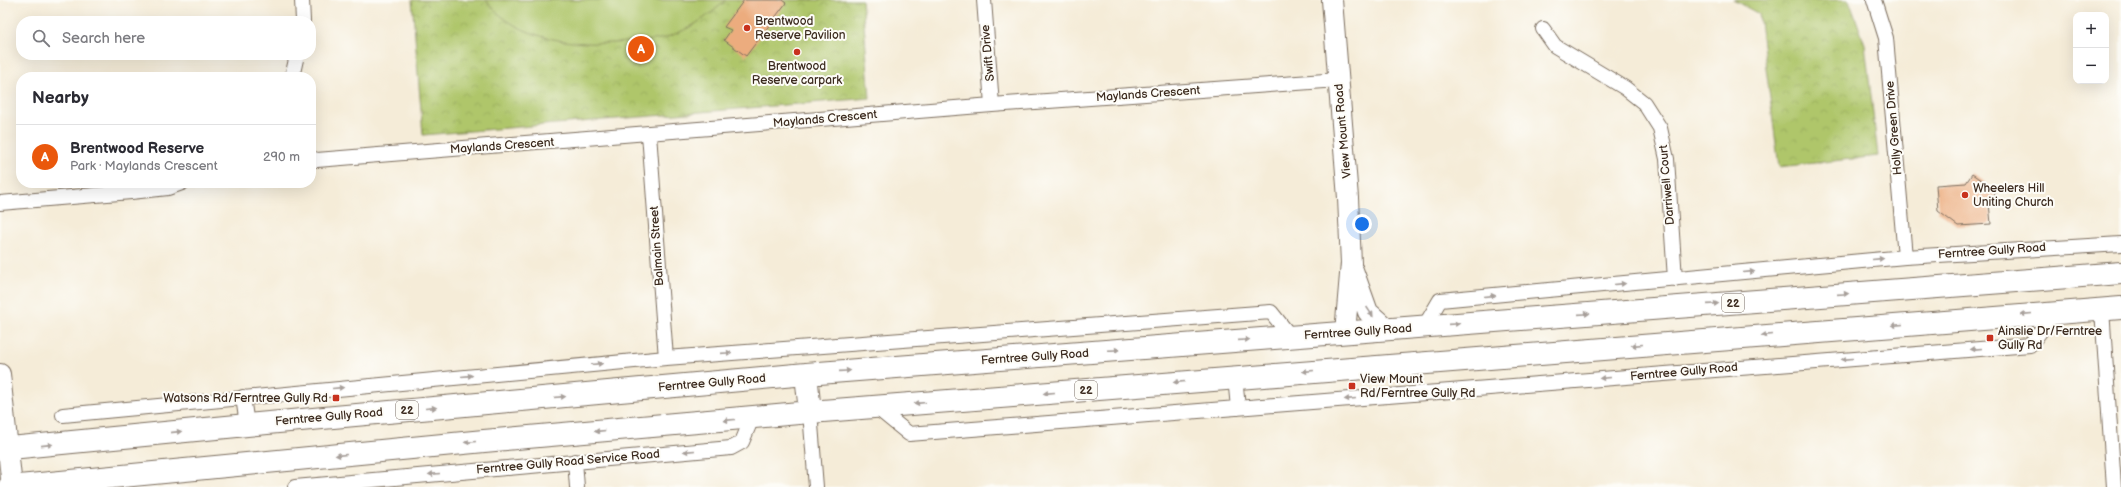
<!DOCTYPE html>
<html lang="en">
<head>
<meta charset="utf-8">
<style>
	body { margin:0; font-family:"Balsamiq Sans",sans-serif; background:#f7f7f7; color:#2b2b33 }
	.controls { position:absolute; right:12px; top:12px; display:grid; overflow:hidden; border-radius:8px; box-shadow:0 4px 16px #0002 }
	.controls button { width:36px; height:36px; display:grid; place-items:center; padding:0; border:0; border-bottom:1px solid #e1e1e2; background:#fff; color:#2b2b33; font:20px sans-serif }
	.you { position:absolute; left:1362px; top:224px; width:14px; height:14px; margin:-10px; border:3px solid #fff; border-radius:50%; background:#1a73e8; box-shadow:0 0 0 6px #1a73e833 }
	.badge { display:grid; place-items:center; width:26px; height:26px; border-radius:50%; background:#ea580c; color:#fff; font-size:13px; font-weight:700 }
	.pin { position:absolute; translate:-50% -50%; border:2px solid #fff; box-shadow:0 1px 4px #0006 }
	.list { margin:0; padding:0; list-style:none }
	h2 { display:flex; justify-content:space-between; align-items:center; height:52px; margin:0; padding:0 16px; font-size:17px }
	h2 small { font-size:13px; font-weight:400; color:#7c7c81 }
	.list li { display:grid; grid-template-columns:26px 1fr auto; gap:12px; align-items:center; box-sizing:border-box; height:64px; padding:0 16px; border-top:1px solid #e1e1e2 }
	.list b { display:block; font-size:15px; white-space:nowrap }
	.list p { margin:0; font-size:13px; white-space:nowrap; color:#7c7c81 }
	.list em { font-size:13px; font-style:normal; color:#7c7c81 }
	.icon { flex:none; width:22px; height:22px; fill:none; stroke:currentColor; stroke-width:2; stroke-linecap:round; stroke-linejoin:round }
	.map { position:relative; flex:none; width:2121px; height:487px; overflow:hidden }
	.search { position:absolute; background:#fff; box-shadow:0 4px 16px #0002; left:16px; top:16px; width:300px; height:44px; display:flex; align-items:center; gap:10px; box-sizing:border-box; padding:0 14px; border-radius:16px; color:#7c7c81; font-size:15px }
	.panel { position:absolute; background:#fff; box-shadow:0 4px 16px #0002; left:16px; top:72px; width:300px; height:116px; border-radius:16px }
	.map>svg:first-child { display:block }
</style>
</head>
<body>
<div class="map">
<svg width="2121" height="487" viewBox="0 0 2121 487">
	<defs>
		<pattern id="park-crowns" width="20" height="18" patternUnits="userSpaceOnUse"><rect width="20" height="18" fill="#afc66b"/><path d="M2 6a3 3 0 1 1 6 0M12 15a3 3 0 1 1 6 0" fill="none" stroke="#97aa5c"/></pattern>
	</defs>
	<rect width="100%" height="100%" fill="#fdfcf7"/>
	<filter id="ink" filterUnits="userSpaceOnUse"><feTurbulence type="fractalNoise" baseFrequency=".025" numOctaves="2"/><feDisplacementMap in="SourceGraphic" scale="8" xChannelSelector="R" yChannelSelector="G"/><feConvolveMatrix kernelMatrix="1 2 1 2 8 2 1 2 1" color-interpolation-filters="sRGB"/></filter>
	<filter id="wash" filterUnits="userSpaceOnUse"><feTurbulence type="fractalNoise" baseFrequency=".012" numOctaves="4" result="noise"/><feDisplacementMap in="SourceGraphic" scale="16" xChannelSelector="R" yChannelSelector="G"/><feGaussianBlur stdDeviation="0.9" result="paint"/><feColorMatrix in="noise" values="0 0 0 0 0 0 0 0 0 0 0 0 0 0 0 0 0 1.4 0 .05"/><feComposite in="paint" operator="in"/></filter>
	<g filter="url(#wash)">
		<rect width="100%" height="100%" fill="#f5ecd8"/>
		<path fill="url(#park-crowns)" stroke="#757844" d="M 412,0 L 862,0 L 870,98 L 423,135 Z
			M 1733,0 L 1849,0 L 1865,44 L 1878,156 L 1779,167 L 1759,14 Z"/>
		<path fill="#afc66b" stroke="#757844" d="M 486,0 L 726,0 C 709,16 692,28 670,36 C 658,41 641,41 628,42 C 580,46 518,43 486,0 Z"/>
		<g id="blocks">
			<path fill="#ecac7e" d="M 744,0 L 782,0 L 786,3 L 746,56 L 724,40 L 731,30 L 724,27 Z
				M 1972,174 L 1997,191 L 1989,203 L 1991,224 L 1958,226 L 1938,211 L 1936,185 L 1966,183 Z"/>
		</g>
	</g>
	<g filter="url(#ink)">
		<use href="#blocks" fill-opacity="0" stroke="#7c6e5f" stroke-width="1"/>
		<g fill="none" stroke-linecap="round" stroke-linejoin="round">
			<g stroke="#7c6e5f" stroke-width="16">
				<path id="street" d="M 302,0 L 303,21
					M 984,0 L 992,105
					M 1874,0 L 1886,38 L 1905,257
					M 1543,29 L 1555,46 L 1625,88 L 1644,103 L 1660,128 L 1667,159 L 1675,279
					M 292,77 L 297,55
					M 649,134 L 666,358
					M 311,158 L 317,160 L 992,105 L 1339,80
					M 0,203 L 131,192 L 168,188 L 182,183
					M 2102,309 L 2114,487
					M 1424,327 L 1440,300 L 1905,257 L 2121,244
					M 1235,377 L 1238,408
					M 243,397 L 247,425
					M 876,407 L 909,434 L 2030,345 L 2055,312
					M 810,412 L 816,487
					M 63,415 L 666,358 L 1271,312 L 1291,337
					M 575,461 L 577,487
					M 295,487 L 731,448 L 742,442 L 752,418"/>
			</g>
			<g stroke="#7c6e5f" stroke-width="22">
				<path id="secondary" d="M 1332,0 L 1348,198 L 1351,263 L 1345,333
					M 1353,270 L 1368,312 L 1387,329
					M 0,374 L 12,487"/>
			</g>
			<g stroke="#7c6e5f" stroke-width="24">
				<path id="primary" d="M 806,374 L 810,412
					M 0,449 L 247,425 L 806,374 L 2121,273
					M 9,487 L 484,441 L 810,412 L 2121,308"/>
			</g>
			<use href="#street" stroke="#fff" stroke-width="14"/>
			<use href="#secondary" stroke="#fff" stroke-width="20"/>
			<use href="#primary" stroke="#fff" stroke-width="22"/>
		</g>
		<defs><path id="oneway-solid" d="M-6-.8H1V-3.2L6.5 0L1 3.2V.8H-6Z"/></defs>
		<g fill="#a79f9a">
			<use href="#oneway-solid" transform="translate(1878 259) rotate(-5)"/>
			<use href="#oneway-solid" transform="translate(1749 272) rotate(-5)"/>
			<use href="#oneway-solid" transform="translate(1620 284) rotate(-5)"/>
			<use href="#oneway-solid" transform="translate(1843 294) rotate(-4)"/>
			<use href="#oneway-solid" transform="translate(1490 296) rotate(-5)"/>
			<use href="#oneway-solid" transform="translate(1713 304) rotate(-4)"/>
			<use href="#oneway-solid" transform="translate(1370 312) rotate(56)"/>
			<use href="#oneway-solid" transform="translate(1584 314) rotate(-4)"/>
			<use href="#oneway-solid" transform="translate(2026 314) rotate(175)"/>
			<use href="#oneway-solid" transform="translate(1454 324) rotate(-4)"/>
			<use href="#oneway-solid" transform="translate(1897 325) rotate(175)"/>
			<use href="#oneway-solid" transform="translate(1767 335) rotate(175)"/>
			<use href="#oneway-solid" transform="translate(1244 340) rotate(-4)"/>
			<use href="#oneway-solid" transform="translate(1637 345) rotate(175)"/>
			<use href="#oneway-solid" transform="translate(1976 349) rotate(175)"/>
			<use href="#oneway-solid" transform="translate(1114 350) rotate(-4)"/>
			<use href="#oneway-solid" transform="translate(726 353) rotate(-4)"/>
			<use href="#oneway-solid" transform="translate(1847 359) rotate(175)"/>
			<use href="#oneway-solid" transform="translate(597 364) rotate(-5)"/>
			<use href="#oneway-solid" transform="translate(845 371) rotate(-4)"/>
			<use href="#oneway-solid" transform="translate(1308 371) rotate(175)"/>
			<use href="#oneway-solid" transform="translate(467 376) rotate(-5)"/>
			<use href="#oneway-solid" transform="translate(1605 378) rotate(175)"/>
			<use href="#oneway-solid" transform="translate(1179 382) rotate(175)"/>
			<use href="#oneway-solid" transform="translate(338 388) rotate(-5)"/>
			<use href="#oneway-solid" transform="translate(1049 393) rotate(175)"/>
			<use href="#oneway-solid" transform="translate(560 397) rotate(-5)"/>
			<use href="#oneway-solid" transform="translate(1350 399) rotate(175)"/>
			<use href="#oneway-solid" transform="translate(920 403) rotate(175)"/>
			<use href="#oneway-solid" transform="translate(431 408) rotate(-5)"/>
			<use href="#oneway-solid" transform="translate(729 420) rotate(175)"/>
			<use href="#oneway-solid" transform="translate(600 431) rotate(175)"/>
			<use href="#oneway-solid" transform="translate(176 432) rotate(-6)"/>
			<use href="#oneway-solid" transform="translate(470 442) rotate(175)"/>
			<use href="#oneway-solid" transform="translate(47 445) rotate(-6)"/>
			<use href="#oneway-solid" transform="translate(689 451) rotate(175)"/>
			<use href="#oneway-solid" transform="translate(341 455) rotate(175)"/>
			<use href="#oneway-solid" transform="translate(434 474) rotate(175)"/>
		</g>
	</g>
	<g fill="#c8321e" stroke="#fdfcf7" stroke-width="1.5">
		<circle cx="747" cy="28" r="4"/>
		<circle cx="797" cy="52" r="4"/>
		<circle cx="1965" cy="195" r="4"/>
		<rect x="1986" y="334" width="8" height="8" rx="2"/>
		<rect x="1348" y="382" width="8" height="8" rx="2"/>
		<rect x="332" y="394" width="8" height="8" rx="2"/>
	</g>
	<g text-anchor="middle" dominant-baseline="central" stroke-width="4" stroke-linejoin="round" paint-order="stroke">
		<g fill="#fdfcf7" stroke="#75695f" stroke-width="1">
			<rect x="1722" y="294" width="22" height="18" rx="3"/>
			<rect x="1075" y="381" width="22" height="18" rx="3"/>
			<rect x="396" y="401" width="22" height="18" rx="3"/>
		</g>
		<g font-size="11" font-weight="bold" fill="#3b2a1e">
			<text x="1733" y="303">22</text>
			<text x="1086" y="390">22</text>
			<text x="407" y="410">22</text>
		</g>
		<g font-size="12" fill="#3b2a1e" stroke="#fdfcf7" text-anchor="start">
			<text x="755" y="21">Brentwood<tspan x="755" dy="14">Reserve Pavilion</tspan></text>
			<text x="797" y="66" text-anchor="middle">Brentwood<tspan x="797" dy="14">Reserve carpark</tspan></text>
			<text x="1973" y="188">Wheelers Hill<tspan x="1973" dy="14">Uniting Church</tspan></text>
			<text x="1998" y="331">Ainslie Dr/Ferntree<tspan x="1998" dy="14">Gully Rd</tspan></text>
			<text x="1360" y="379">View Mount<tspan x="1360" dy="14">Rd/Ferntree Gully Rd</tspan></text>
			<text x="328" y="398" text-anchor="end">Watsons Rd/Ferntree Gully Rd</text>
		</g>
		<g font-size="12" fill="#3b2a1e" stroke="#fdfcf7">
			<text transform="translate(988 53) rotate(-95)">Swift Drive</text>
			<text transform="translate(1148 94) rotate(-4)">Maylands Crescent</text>
			<text transform="translate(825 119) rotate(-5)">Maylands Crescent</text>
			<text transform="translate(1894 128) rotate(-95)">Holly Green Drive</text>
			<text transform="translate(1343 131) rotate(-95)">View Mount Road</text>
			<text transform="translate(502 146) rotate(-4)">Maylands Crescent</text>
			<text transform="translate(1667 185) rotate(-95)">Darriwell Court</text>
			<text transform="translate(657 246) rotate(-94)">Balmain Street</text>
			<text transform="translate(1992 251) rotate(-4)">Ferntree Gully Road</text>
			<text transform="translate(1358 332) rotate(-4)">Ferntree Gully Road</text>
			<text transform="translate(1035 357) rotate(-4)">Ferntree Gully Road</text>
			<text transform="translate(1684 372) rotate(-5)">Ferntree Gully Road</text>
			<text transform="translate(712 383) rotate(-5)">Ferntree Gully Road</text>
			<text transform="translate(329 417) rotate(-5)">Ferntree Gully Road</text>
			<text transform="translate(568 462) rotate(-5)">Ferntree Gully Road Service Road</text>
		</g>
	</g>
</svg>
<div class="controls">
<button>+</button>
<button>−</button>
</div>
<div class="you"></div>
<div class="pin badge" style="left:641px;top:49px">A</div>
<div class="search"><svg class="icon" aria-label="search" viewBox="0 0 24 24"><circle cx="10" cy="10" r="6"/><path d="M15 15l6 6"/></svg>Search here</div>
<section class="panel">
<h2>Nearby<small></small></h2>
<ul class="list">
<li><span class="badge">A</span><div><b>Brentwood Reserve</b><p>Park · Maylands Crescent</p></div><em>290 m</em></li>
</ul>
</section>
</div>
</body>
</html>
